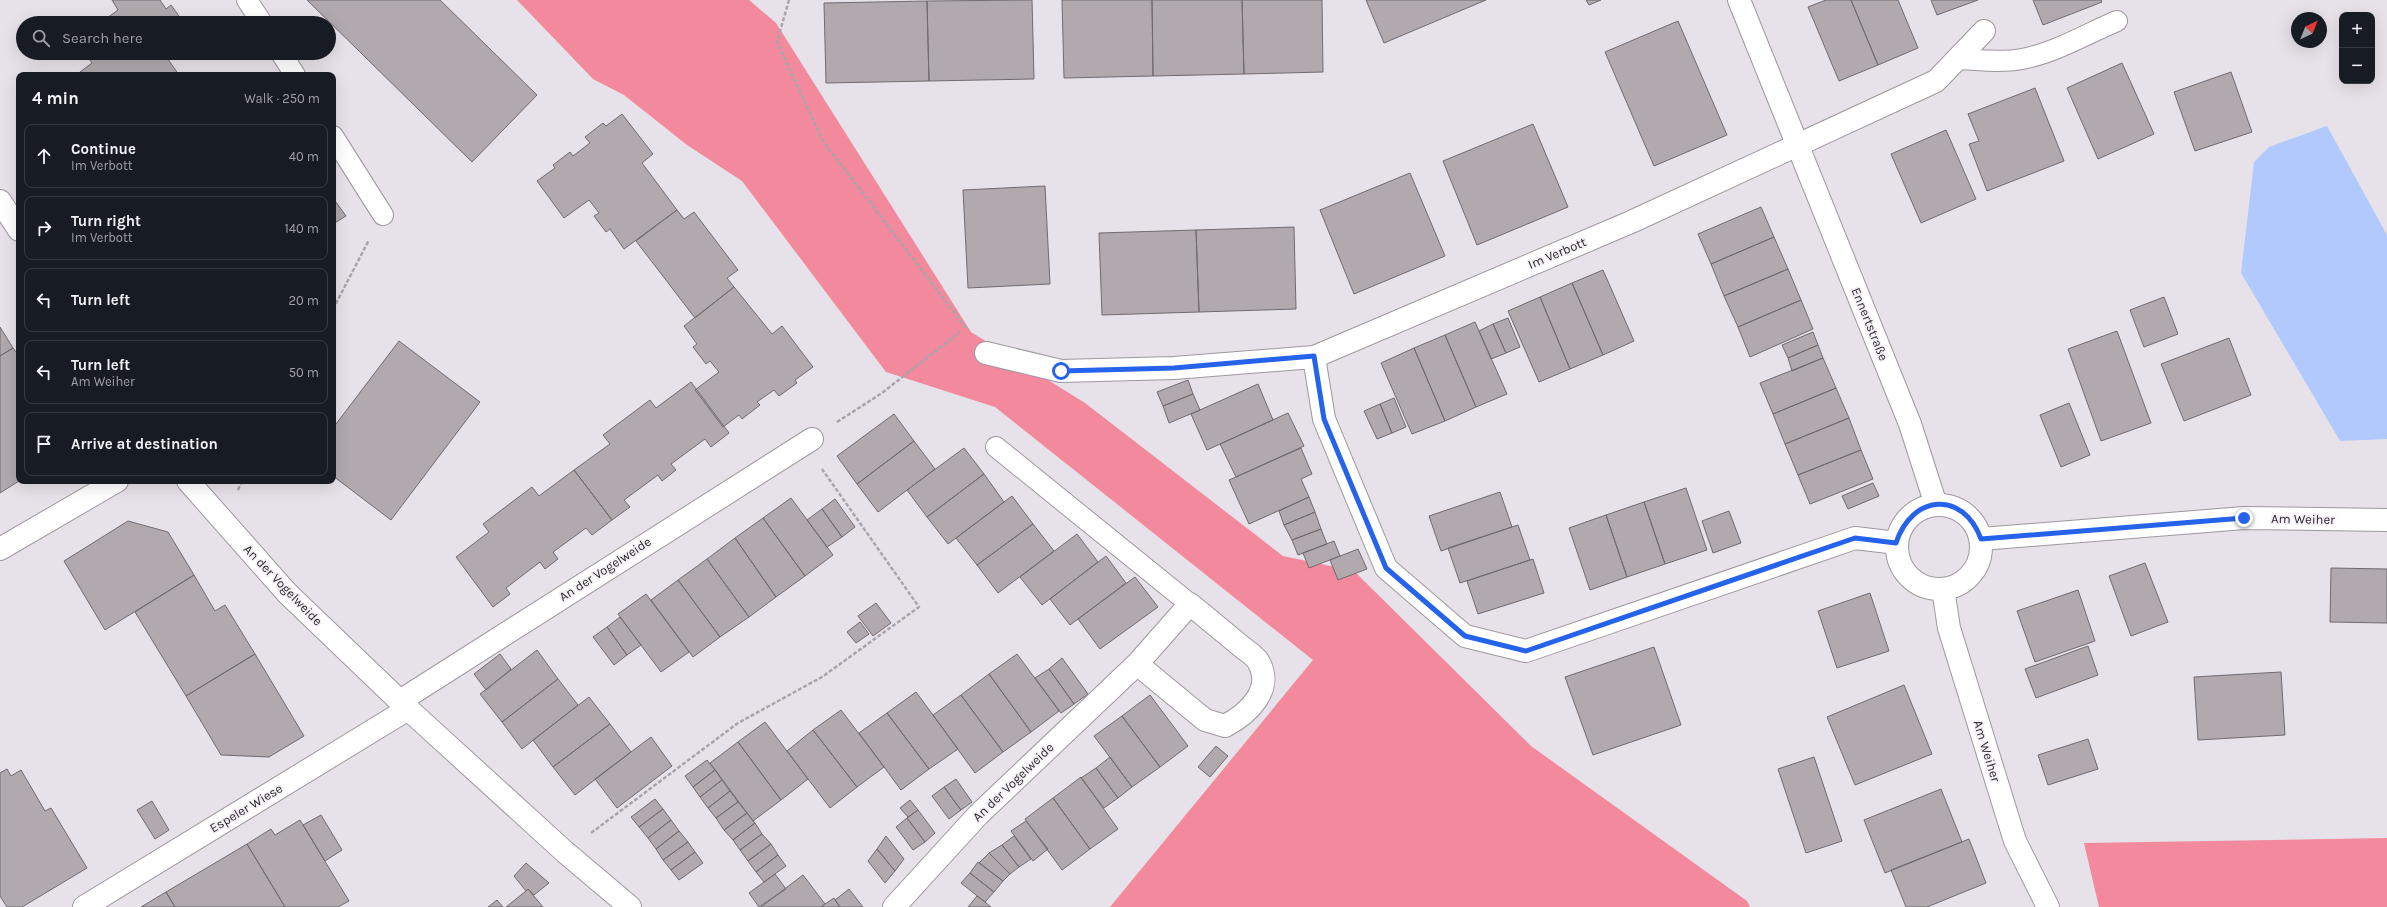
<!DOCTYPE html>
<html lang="en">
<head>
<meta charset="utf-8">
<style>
	body { margin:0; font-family:Karla,sans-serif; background:#20242c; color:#f1f3f6 }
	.controls { position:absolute; right:12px; top:12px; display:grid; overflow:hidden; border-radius:8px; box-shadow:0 4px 16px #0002 }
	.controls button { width:36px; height:36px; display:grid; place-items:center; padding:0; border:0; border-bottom:1px solid #363941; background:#171b24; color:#f1f3f6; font:20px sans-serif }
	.compass { position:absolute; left:2291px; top:12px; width:36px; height:36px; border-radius:50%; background:#171b24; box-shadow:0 4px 16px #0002; rotate:43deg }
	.stop { position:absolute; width:12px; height:12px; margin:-9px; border:3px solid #2563eb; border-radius:50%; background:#fff }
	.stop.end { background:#2563eb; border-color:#fff; box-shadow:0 1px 4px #0008 }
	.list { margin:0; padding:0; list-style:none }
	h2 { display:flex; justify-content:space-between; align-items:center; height:52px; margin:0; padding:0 16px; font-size:17px }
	h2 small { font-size:13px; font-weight:400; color:#9ea1a6 }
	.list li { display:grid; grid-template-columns:26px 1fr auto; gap:12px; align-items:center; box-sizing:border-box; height:64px; margin:0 8px 8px; padding:0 8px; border:1px solid #363941; border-radius:8px }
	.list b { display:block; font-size:15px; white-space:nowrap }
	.list p { margin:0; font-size:13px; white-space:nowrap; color:#9ea1a6 }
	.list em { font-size:13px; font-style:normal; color:#9ea1a6 }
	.icon { flex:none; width:22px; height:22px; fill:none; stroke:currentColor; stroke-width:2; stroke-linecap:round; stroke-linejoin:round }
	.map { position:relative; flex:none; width:2387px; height:907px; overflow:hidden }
	.search { position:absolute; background:#171b24; box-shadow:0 4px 16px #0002; left:16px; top:16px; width:320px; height:44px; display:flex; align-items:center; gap:10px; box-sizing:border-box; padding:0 14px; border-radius:22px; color:#9ea1a6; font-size:15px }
	.panel { position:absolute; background:#171b24; box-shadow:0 4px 16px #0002; left:16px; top:72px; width:320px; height:412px; border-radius:8px }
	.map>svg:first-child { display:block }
</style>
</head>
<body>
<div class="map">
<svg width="2387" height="907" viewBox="0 0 2387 907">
	<rect width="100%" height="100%" fill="#e7e2e9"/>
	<path fill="#f2899c" d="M 517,0 L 749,0 L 776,23 L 971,332 L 1085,403 L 1283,556 L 1354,571 L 1531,746 L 1747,901 L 1750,907 L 1110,907 L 1313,660 L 995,407 L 886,372 L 742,181 L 687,145 L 624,95 L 593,79 Z
		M 2387,838 L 2387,907 L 2099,907 L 2084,843 Z"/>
	<path fill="#b2c9fd" d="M 2327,126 L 2387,235 L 2387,439 L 2340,441 L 2241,273 L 2254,162 L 2269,147 Z"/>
	<path fill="#b1a9ad" stroke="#716a6e" d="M 112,0 L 160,0 L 166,9 L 171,5 L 184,23 L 100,23 L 118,10 Z
		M 307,0 L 440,0 L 537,95 L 472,162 Z
		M 1032,0 L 1034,79 L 929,81 L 927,1 Z
		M 1062,0 L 1152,0 L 1153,76 L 1064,78 Z
		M 1152,0 L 1242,0 L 1244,74 L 1153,76 Z
		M 1242,0 L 1322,0 L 1323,72 L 1244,74 Z
		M 1366,0 L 1486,0 L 1384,43 Z
		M 1586,0 L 1601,0 L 1589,5 Z
		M 1826,0 L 1851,0 L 1878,65 L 1839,81 L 1808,7 Z
		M 1851,0 L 1898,0 L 1918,48 L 1878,65 Z
		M 1931,0 L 1978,0 L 1937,15 Z
		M 2033,0 L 2101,0 L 2102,2 L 2043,25 Z
		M 927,1 L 929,81 L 826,83 L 824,3 Z
		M 1678,21 L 1727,135 L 1654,166 L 1605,52 Z
		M 85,53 L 168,53 L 165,55 L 179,75 L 76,75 L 92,63 Z
		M 2122,63 L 2154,134 L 2098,159 L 2067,88 Z
		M 2231,72 L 2252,132 L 2195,151 L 2174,92 Z
		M 2035,88 L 2064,161 L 1987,191 L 1969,144 L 1979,141 L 1968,114 Z
		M 622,114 L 653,154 L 642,163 L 677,210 L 624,249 L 610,229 L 606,232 L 594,216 L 599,213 L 589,200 L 564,218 L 537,181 L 555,168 L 553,165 L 570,152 L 573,156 L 590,143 L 585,137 L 603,123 L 606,126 Z
		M 1533,124 L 1568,207 L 1477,245 L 1443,161 Z
		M 1946,130 L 1976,199 L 1921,223 L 1891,154 Z
		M 1410,173 L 1445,256 L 1354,294 L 1320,210 Z
		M 1045,186 L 1050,284 L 968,288 L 963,190 Z
		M 333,198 L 346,216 L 333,224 Z
		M 1761,207 L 1774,237 L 1711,264 L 1698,234 Z
		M 677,210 L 684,219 L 694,212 L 738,270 L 727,278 L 734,287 L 695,318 L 636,241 Z
		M 1294,227 L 1296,309 L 1199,312 L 1196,230 Z
		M 1196,230 L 1199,312 L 1102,315 L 1099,233 Z
		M 1774,237 L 1788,269 L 1724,296 L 1711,264 Z
		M 1788,269 L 1801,300 L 1738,327 L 1724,296 Z
		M 1603,270 L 1634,341 L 1603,355 L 1572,283 Z
		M 1572,283 L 1603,355 L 1570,369 L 1540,297 Z
		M 734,287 L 772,334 L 782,326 L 813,367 L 795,380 L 797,383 L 779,396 L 774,390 L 757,402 L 760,405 L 742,419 L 739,415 L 723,427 L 695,390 L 719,372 L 710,361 L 706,364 L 693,347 L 697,344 L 684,326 Z
		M 1540,297 L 1570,369 L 1539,382 L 1508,311 Z
		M 2164,297 L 2178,334 L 2144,347 L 2130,310 Z
		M 1801,300 L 1813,329 L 1750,357 L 1738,327 Z
		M 1508,318 L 1520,347 L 1506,353 L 1493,324 Z
		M 1475,322 L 1507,394 L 1476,407 L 1445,335 Z
		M 1493,324 L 1506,353 L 1491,359 L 1479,331 Z
		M 0,327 L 13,348 L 0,356 Z
		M 2117,331 L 2151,423 L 2101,441 L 2068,349 Z
		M 1813,332 L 1818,345 L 1788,358 L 1782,345 Z
		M 1445,335 L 1476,407 L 1445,421 L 1414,348 Z
		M 2229,338 L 2251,395 L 2184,421 L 2161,364 Z
		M 399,341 L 480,402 L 391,520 L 333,476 L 333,428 Z
		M 1818,345 L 1823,358 L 1792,371 L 1788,358 Z
		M 13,348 L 19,356 L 19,481 L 0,493 L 0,356 Z
		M 1414,348 L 1445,421 L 1412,434 L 1381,363 Z
		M 1823,358 L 1836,388 L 1773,414 L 1760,383 Z
		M 1188,380 L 1193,394 L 1163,406 L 1157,392 Z
		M 691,382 L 729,433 L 711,447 L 705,439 L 671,464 L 676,470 L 662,481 L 658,475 L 624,500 L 630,507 L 612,520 L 574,470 L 610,444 L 603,435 L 650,400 L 656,408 Z
		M 1258,384 L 1273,420 L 1207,450 L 1191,414 Z
		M 1836,388 L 1849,418 L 1785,444 L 1773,414 Z
		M 1193,394 L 1200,410 L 1169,423 L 1163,406 Z
		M 1394,398 L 1406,427 L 1392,433 L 1380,404 Z
		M 2069,403 L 2090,455 L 2061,467 L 2040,415 Z
		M 1380,404 L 1392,433 L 1377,439 L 1364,411 Z
		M 1288,413 L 1304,446 L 1236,477 L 1220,444 Z
		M 894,414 L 914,441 L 857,484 L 837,456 Z
		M 1849,418 L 1861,450 L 1798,475 L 1785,444 Z
		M 914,441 L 935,469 L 878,512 L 857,484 Z
		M 964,448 L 984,474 L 927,517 L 907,490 Z
		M 1301,448 L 1312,474 L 1301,479 L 1309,497 L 1249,524 L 1229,480 Z
		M 1861,450 L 1873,479 L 1810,504 L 1798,475 Z
		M 574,470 L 612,520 L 592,535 L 586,528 L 553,552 L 558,559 L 545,569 L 540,562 L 506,588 L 510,594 L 493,607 L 456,557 L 489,532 L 483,524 L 532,487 L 539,496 Z
		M 984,474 L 1004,502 L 948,544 L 927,517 Z
		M 1873,483 L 1879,496 L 1848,509 L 1842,496 Z
		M 1686,488 L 1707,550 L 1665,564 L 1644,502 Z
		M 1500,492 L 1512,527 L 1441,551 L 1429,516 Z
		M 1012,496 L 1033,524 L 977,565 L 956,538 Z
		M 1309,497 L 1315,512 L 1284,525 L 1279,511 Z
		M 791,498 L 833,555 L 805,576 L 763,518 Z
		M 835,499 L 855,527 L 842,537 L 822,509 Z
		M 1644,502 L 1665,564 L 1627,577 L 1606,515 Z
		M 822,509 L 842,537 L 827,547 L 807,520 Z
		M 1729,511 L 1741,543 L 1713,553 L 1702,521 Z
		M 1315,512 L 1321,529 L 1292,540 L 1284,525 Z
		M 1606,515 L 1627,577 L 1590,590 L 1569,528 Z
		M 763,518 L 805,576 L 776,597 L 735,538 Z
		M 128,521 L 168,532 L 194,575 L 105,630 L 64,561 Z
		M 1033,524 L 1054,551 L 998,593 L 977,565 Z
		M 1518,525 L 1530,560 L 1460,583 L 1448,548 Z
		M 1321,529 L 1327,544 L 1298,555 L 1292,540 Z
		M 1077,534 L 1098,562 L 1042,605 L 1020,577 Z
		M 735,538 L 776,597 L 749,617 L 707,559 Z
		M 1334,541 L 1340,556 L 1309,568 L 1303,553 Z
		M 1358,549 L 1367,569 L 1338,580 L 1330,560 Z
		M 1106,556 L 1126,583 L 1070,625 L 1050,599 Z
		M 707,559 L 749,617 L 720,637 L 678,580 Z
		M 1533,559 L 1544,593 L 1478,614 L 1467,581 Z
		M 2145,563 L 2168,622 L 2131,636 L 2109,576 Z
		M 2331,568 L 2387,569 L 2387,623 L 2330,622 Z
		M 194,575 L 215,611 L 225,605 L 255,654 L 186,696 L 135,612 Z
		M 1135,577 L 1158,607 L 1100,649 L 1078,619 Z
		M 678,580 L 720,637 L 693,657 L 651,600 Z
		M 2078,590 L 2095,641 L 2035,662 L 2017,611 Z
		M 1870,593 L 1889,651 L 1837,668 L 1818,611 Z
		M 646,594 L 689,652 L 661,672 L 618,614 Z
		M 876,603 L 891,623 L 873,636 L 858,616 Z
		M 620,617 L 641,645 L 627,655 L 607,627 Z
		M 860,622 L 869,634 L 856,643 L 847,632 Z
		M 607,627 L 627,655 L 614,665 L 593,637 Z
		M 2088,646 L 2098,675 L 2036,698 L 2025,669 Z
		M 1654,647 L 1681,725 L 1593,755 L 1565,677 Z
		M 537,650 L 558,679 L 502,722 L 480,694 Z
		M 255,654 L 304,736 L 269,757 L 221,755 L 186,696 Z
		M 500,654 L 511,669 L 486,690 L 474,674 Z
		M 1017,654 L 1059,711 L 1031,732 L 989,674 Z
		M 1062,658 L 1088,694 L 1074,704 L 1049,669 Z
		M 1049,669 L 1074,704 L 1061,713 L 1035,678 Z
		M 2281,672 L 2285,735 L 2198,740 L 2194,677 Z
		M 989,674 L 1031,732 L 1003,752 L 961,695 Z
		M 558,679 L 578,705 L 522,749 L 502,722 Z
		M 1904,685 L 1932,754 L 1855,785 L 1827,717 Z
		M 916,692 L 958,749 L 929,769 L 887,713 Z
		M 961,695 L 1003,752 L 975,773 L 933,715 Z
		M 1150,695 L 1188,746 L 1160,767 L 1122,716 Z
		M 589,697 L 610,724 L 553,767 L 533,740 Z
		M 841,710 L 884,767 L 857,787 L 813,730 Z
		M 887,713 L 929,769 L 901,790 L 859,733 Z
		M 1122,716 L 1160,767 L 1132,787 L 1094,736 Z
		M 765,722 L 808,779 L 781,800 L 738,742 Z
		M 610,724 L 631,752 L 575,795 L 553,767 Z
		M 813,730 L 857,787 L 830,808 L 787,751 Z
		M 651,737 L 672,766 L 617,808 L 595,779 Z
		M 2088,739 L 2098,769 L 2048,785 L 2038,755 Z
		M 738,742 L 781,800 L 753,821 L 710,763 Z
		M 1216,746 L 1228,756 L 1210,777 L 1198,767 Z
		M 1110,757 L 1132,787 L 1118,798 L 1096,768 Z
		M 1814,757 L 1842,841 L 1806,853 L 1778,769 Z
		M 707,760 L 715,770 L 693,787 L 685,776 Z
		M 1096,768 L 1118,798 L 1104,808 L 1081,778 Z
		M 7,769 L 11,776 L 21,770 L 45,811 L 51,808 L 87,868 L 22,907 L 7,907 L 0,896 L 0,773 Z
		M 715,770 L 722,780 L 700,797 L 693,787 Z
		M 1081,777 L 1118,829 L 1090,849 L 1053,798 Z
		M 956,779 L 972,802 L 961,810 L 944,787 Z
		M 722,780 L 730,791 L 708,808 L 700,797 Z
		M 944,787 L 961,810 L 949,819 L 932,796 Z
		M 1941,789 L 1962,842 L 1885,873 L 1864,820 Z
		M 730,791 L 738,802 L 716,818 L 708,808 Z
		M 1053,798 L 1090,849 L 1062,870 L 1025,819 Z
		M 655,799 L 663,809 L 639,827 L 631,817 Z
		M 910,800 L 918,810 L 908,817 L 900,808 Z
		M 152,801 L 169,830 L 155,839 L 137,810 Z
		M 738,802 L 747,813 L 724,830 L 716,818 Z
		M 663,809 L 671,820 L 648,838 L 639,827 Z
		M 918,810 L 935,833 L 925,842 L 907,818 Z
		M 747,813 L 755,823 L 733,840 L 724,830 Z
		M 321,815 L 342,850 L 325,861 L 303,825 Z
		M 907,818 L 925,842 L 913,850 L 896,827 Z
		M 300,820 L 349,901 L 338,907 L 285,907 L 247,844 L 271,829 L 275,835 Z
		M 671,820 L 679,831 L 656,849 L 648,838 Z
		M 1026,821 L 1048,849 L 1033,861 L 1011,831 Z
		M 755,823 L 762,834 L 740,850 L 733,840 Z
		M 679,831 L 688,842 L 663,860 L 656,849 Z
		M 762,834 L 771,844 L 748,861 L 740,850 Z
		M 886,836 L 904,859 L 895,871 L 877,849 Z
		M 1014,836 L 1031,859 L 1019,867 L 1002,845 Z
		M 1969,839 L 1986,883 L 1927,907 L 1906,907 L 1891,870 Z
		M 688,842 L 695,852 L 671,870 L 663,860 Z
		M 247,844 L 285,907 L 175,907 L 166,892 Z
		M 771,844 L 778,855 L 756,872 L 748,861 Z
		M 1002,845 L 1019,867 L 1010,874 L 989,853 Z
		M 877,849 L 895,871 L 885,883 L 868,861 Z
		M 695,852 L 703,863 L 679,880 L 671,870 Z
		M 989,853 L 1010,874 L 1003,881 L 979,863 Z
		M 778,855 L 786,866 L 764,882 L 756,872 Z
		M 978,862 L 1003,881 L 994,892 L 970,873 Z
		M 526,863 L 549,883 L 534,895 L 528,889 L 526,891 L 514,876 Z
		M 970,873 L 994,892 L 985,902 L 961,883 Z
		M 775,874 L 786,889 L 759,907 L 749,893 Z
		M 803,875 L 825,904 L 821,907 L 761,907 Z
		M 528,889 L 543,907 L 506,907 L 526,891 Z
		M 849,889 L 863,907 L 840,907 L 835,900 Z
		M 166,892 L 175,907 L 141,907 Z
		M 977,896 L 985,902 L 991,907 L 968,907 Z
		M 834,898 L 840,907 L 821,907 L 825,904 Z
		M 497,900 L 503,907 L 488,907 Z"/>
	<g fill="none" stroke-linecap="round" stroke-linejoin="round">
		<g stroke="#9d989e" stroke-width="22">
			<path id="service" d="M 247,0 L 262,23
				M 281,53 L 295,75
				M 1958,59 C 1979,60 2001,63 2022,59 C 2055,53 2086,34 2117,21
				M 333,136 L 383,215
				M 996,447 L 1190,604"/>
		</g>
		<g stroke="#9d989e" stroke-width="24">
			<path id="minor" d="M 1739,0 L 1910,424 L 1936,505
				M 0,201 L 19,230
				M 986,353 L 1061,371 L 1174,368 L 1314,357 L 1631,222 L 1936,81 L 1984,31
				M 1314,357 L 1324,419 L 1386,568 L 1465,636 L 1526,651 L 1855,538 L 1897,543
				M 188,481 L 287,593 L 408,709 L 565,852 L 630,907
				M1897 547a42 42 0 1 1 84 0a42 42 0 1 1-84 0Z
				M 1981,539 L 2244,518 L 2387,520
				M 0,549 L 117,481
				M 1943,589 L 1949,628 L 2015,841 L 2048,907
				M 1190,604 C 1207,618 1225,633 1242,647 C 1247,651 1255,656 1258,661 C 1275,689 1248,714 1225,726 L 1205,720 L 1137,664 Z
				M 400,701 L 812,439
				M 84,907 L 408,709
				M 894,907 L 978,815 L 1137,664"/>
		</g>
		<path stroke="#a8a5aa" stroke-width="2.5" stroke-dasharray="4 2" stroke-linecap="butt" d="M 789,0 L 777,42 L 823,141 L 966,328
			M 333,309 L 369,240
			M 837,422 L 882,393 L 960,332
			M 238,490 L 242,481
			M 591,833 L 738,723 L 822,677 L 919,607 L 822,469"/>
		<use href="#service" stroke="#fff" stroke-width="20"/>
		<use href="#minor" stroke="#fff" stroke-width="22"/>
	</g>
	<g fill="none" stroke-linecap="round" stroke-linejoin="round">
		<path stroke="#2563eb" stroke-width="5" d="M 1061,371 L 1174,368 L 1314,356 L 1324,419 L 1386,568 L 1465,636 L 1526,651 L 1855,538 L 1896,543 C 1912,494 1963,490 1981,539 L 2244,518"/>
	</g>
	<g text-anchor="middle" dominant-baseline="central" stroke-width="3.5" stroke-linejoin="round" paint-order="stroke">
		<g font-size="13" fill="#2b2a2c" stroke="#f4f0f6">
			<text transform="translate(1557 253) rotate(-23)">Im Verbott</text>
			<text transform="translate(1870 324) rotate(68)">Ennertstraße</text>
			<text transform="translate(2303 519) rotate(1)">Am Weiher</text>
			<text transform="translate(605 569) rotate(-33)">An der Vogelweide</text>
			<text transform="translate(283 585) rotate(46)">An der Vogelweide</text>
			<text transform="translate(1987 751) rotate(73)">Am Weiher</text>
			<text transform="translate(1013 782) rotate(-44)">An der Vogelweide</text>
			<text transform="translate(246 808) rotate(-31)">Espeler Wiese</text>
		</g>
	</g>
</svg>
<div class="controls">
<button>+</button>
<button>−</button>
</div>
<svg class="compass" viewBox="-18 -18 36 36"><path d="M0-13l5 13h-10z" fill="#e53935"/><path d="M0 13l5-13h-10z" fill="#9ea1a6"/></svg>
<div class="stop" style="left:1061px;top:371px"></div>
<div class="stop end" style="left:2244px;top:518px"></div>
<div class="search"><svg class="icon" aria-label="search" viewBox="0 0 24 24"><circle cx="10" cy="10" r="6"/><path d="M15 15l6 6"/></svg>Search here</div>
<section class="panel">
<h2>4 min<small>Walk · 250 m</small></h2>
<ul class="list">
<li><svg class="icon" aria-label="ahead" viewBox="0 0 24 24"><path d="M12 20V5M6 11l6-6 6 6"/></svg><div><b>Continue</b><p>Im Verbott</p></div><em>40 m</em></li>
<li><svg class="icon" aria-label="right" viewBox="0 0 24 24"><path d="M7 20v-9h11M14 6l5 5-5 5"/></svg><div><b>Turn right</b><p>Im Verbott</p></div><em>140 m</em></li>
<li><svg class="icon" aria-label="left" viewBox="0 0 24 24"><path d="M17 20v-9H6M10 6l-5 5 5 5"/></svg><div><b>Turn left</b></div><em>20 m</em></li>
<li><svg class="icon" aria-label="left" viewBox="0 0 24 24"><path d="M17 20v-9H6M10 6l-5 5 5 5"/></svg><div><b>Turn left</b><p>Am Weiher</p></div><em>50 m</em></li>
<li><svg class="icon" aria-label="arrive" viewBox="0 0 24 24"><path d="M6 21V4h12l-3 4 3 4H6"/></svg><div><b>Arrive at destination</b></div></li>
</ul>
</section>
</div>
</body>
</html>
